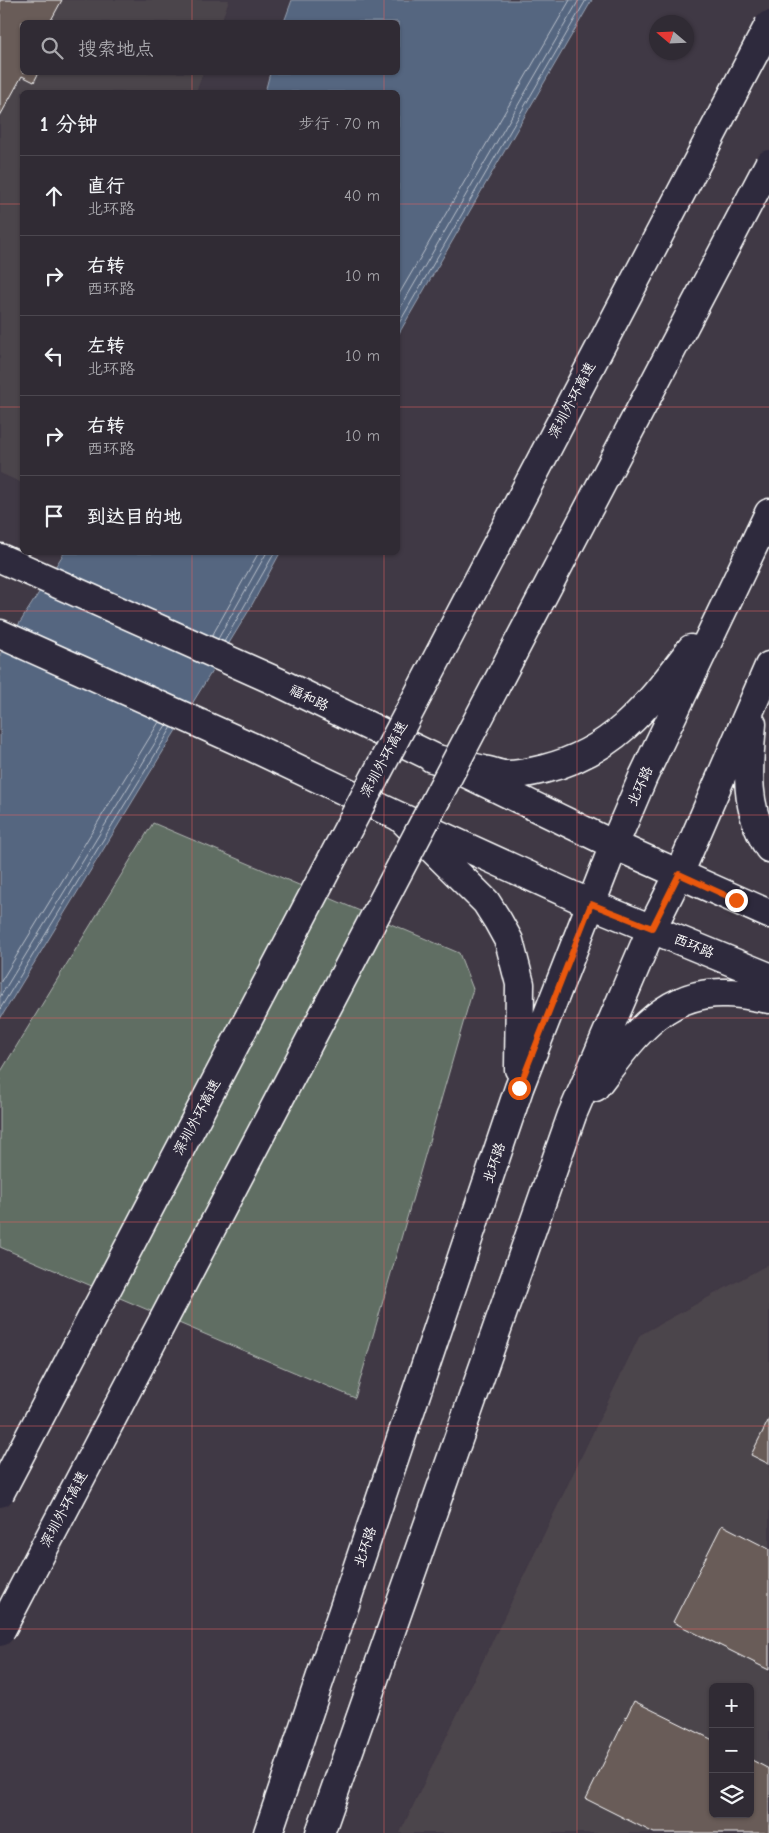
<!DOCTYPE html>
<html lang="zh">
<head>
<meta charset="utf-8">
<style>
	body { margin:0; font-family:"Comic Neue","LXGW WenKai TC",sans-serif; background:#3c3740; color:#f1f3f6 }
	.controls { position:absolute; right:15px; bottom:15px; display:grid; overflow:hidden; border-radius:8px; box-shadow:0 1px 4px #0004 }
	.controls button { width:45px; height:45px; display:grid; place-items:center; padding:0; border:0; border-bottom:1px solid #4b474f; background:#302b34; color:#f1f3f6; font:25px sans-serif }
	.compass { position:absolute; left:649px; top:15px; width:45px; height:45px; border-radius:50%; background:#302b34; box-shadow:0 1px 4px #0004; rotate:289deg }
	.stop { position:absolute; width:15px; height:15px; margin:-11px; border:4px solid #ea580c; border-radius:50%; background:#fff }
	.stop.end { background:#ea580c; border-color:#fff; box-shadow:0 1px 5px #0008 }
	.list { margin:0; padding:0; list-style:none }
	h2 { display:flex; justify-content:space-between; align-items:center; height:65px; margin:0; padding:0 20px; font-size:21px }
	h2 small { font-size:16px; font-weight:400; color:#a8a7ac }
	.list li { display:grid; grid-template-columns:32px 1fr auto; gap:15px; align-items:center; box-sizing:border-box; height:80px; padding:0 20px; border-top:1px solid #4b474f }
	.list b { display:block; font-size:19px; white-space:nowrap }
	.list p { margin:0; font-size:16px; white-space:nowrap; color:#a8a7ac }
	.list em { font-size:16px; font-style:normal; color:#a8a7ac }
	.icon { flex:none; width:28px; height:28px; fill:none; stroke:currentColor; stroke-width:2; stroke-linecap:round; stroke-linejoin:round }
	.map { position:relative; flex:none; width:769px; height:1833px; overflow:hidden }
	.search { position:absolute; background:#302b34; box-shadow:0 1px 4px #0004; left:20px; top:20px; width:380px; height:55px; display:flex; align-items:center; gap:12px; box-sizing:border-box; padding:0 18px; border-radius:8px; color:#a8a7ac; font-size:19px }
	.panel { position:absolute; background:#302b34; box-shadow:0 1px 4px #0004; left:20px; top:90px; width:380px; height:465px; border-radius:8px }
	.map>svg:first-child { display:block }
</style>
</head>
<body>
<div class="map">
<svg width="769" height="1833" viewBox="0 0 769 1833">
	<rect width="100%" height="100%" fill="#403945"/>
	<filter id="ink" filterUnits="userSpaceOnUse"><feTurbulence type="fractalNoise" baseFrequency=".02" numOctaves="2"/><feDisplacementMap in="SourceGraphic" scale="10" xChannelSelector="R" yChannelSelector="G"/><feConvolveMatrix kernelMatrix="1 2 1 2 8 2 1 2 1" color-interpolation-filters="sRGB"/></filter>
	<g filter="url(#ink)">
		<path fill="#4c444b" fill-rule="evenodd" d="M 0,0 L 229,0 L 221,22 L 22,22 L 22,72 L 203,73 L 196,92 L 22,92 L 22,483 L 0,473 Z
			M 769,1264 L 769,1833 L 400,1833 L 640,1335 ZM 713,1687 L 750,1687 L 750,1814 L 713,1814 Z"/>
		<path fill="#606e64" stroke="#b0b6b2" d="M 153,823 L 459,953 L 473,989 L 355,1398 L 0,1247 L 0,1073 Z"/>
		<path fill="#556680" stroke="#99a3b3" d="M 292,0 L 592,0 L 398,335 L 398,92 L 265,92 L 270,73 L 398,72 L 398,22 L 284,22 Z
			M 64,553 L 280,553 L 248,612 L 0,1019 L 0,654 Z"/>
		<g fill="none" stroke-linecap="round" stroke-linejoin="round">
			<path stroke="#bbc2cc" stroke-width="1" d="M 398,296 L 570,0
				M 398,312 L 579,0
				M 398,325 L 586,0
				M 212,636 L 259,552
				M 218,639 L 267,552
				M 224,642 L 275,552
				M 0,983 L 159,722
				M 0,997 L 166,725
				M 0,1009 L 172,727"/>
		</g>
		<path fill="#695c58" stroke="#fff" d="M 0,0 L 62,0 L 50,22 L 22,22 L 22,72 L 39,72 L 34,82 L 22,76 L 0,116 Z
			M 769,1419 L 769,1464 L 751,1455 Z
			M 722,1525 L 769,1549 L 769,1670 L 673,1622 Z
			M 634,1701 L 713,1740 L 713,1814 L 750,1814 L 750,1759 L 769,1769 L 769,1833 L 654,1833 L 586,1799 Z"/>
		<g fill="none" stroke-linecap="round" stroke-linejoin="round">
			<g stroke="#fff" stroke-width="31">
				<path id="secondary" d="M 0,558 L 280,683 L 614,845
					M 0,634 L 252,747 L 400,817 L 591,904"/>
			</g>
			<g stroke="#fff" stroke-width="31">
				<path id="primary" d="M 752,724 C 748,768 744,809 769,848
					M 432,758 C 449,762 466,766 484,770 C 491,771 499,775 506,775 C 519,775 532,772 544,769 C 616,751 649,704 691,649
					M 400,817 L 486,902 L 498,921 L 509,941 L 520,984 L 519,1069
					M 614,845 L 769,914
					M 591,904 L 769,977
					M 595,1087 C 630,1042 662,990 727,993 C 741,993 755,997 769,999
					M 268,1833 L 519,1088 L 614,845 L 643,777 L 769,513
					M 320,1833 L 572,1115 L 652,928 L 679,874 L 769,666"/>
			</g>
			<use href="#secondary" stroke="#2f2a3d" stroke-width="28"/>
			<use href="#primary" stroke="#2f2a3d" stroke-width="28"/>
			<g stroke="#fff" stroke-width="31" stroke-linecap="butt">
				<path id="highway-bridge" d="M 0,1493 L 769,25
					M 0,1632 L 769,164"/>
			</g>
			<use href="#highway-bridge" stroke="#2f2a3d" stroke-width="28"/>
		</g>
	</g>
	<g fill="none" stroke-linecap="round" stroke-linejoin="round" filter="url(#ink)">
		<path stroke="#ea580c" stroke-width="6" d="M 519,1088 L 591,904 L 652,928 L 679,874 L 736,900"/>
	</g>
	<path fill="none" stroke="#e05e5e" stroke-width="1" stroke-opacity="0.55" d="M 192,0 L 192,22M 384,0 L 384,22M 577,0 L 577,1833M 192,72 L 192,92M 384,72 L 384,92M 0,204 L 22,204M 398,204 L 769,204M 0,407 L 22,407M 398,407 L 769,407M 192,552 L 192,1833M 384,552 L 384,1833M 0,611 L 769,611M 0,815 L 769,815M 0,1018 L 769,1018M 0,1222 L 769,1222M 0,1426 L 769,1426M 0,1629 L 769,1629"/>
	<g text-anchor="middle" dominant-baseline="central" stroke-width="5" stroke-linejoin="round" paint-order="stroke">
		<g font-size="14" fill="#fff" stroke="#2f2a3d">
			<text transform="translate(572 400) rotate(-62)">深圳外环高速</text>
			<text transform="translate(309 698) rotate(26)">福和路</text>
			<text transform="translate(384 759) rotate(-62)">深圳外环高速</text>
			<text transform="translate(640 786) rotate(-66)">北环路</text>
			<text transform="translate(694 946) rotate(22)">西环路</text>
			<text transform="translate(197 1117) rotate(-62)">深圳外环高速</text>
			<text transform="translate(494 1163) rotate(-71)">北环路</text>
			<text transform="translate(64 1509) rotate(-62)">深圳外环高速</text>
			<text transform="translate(365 1547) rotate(-71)">北环路</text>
		</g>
	</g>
</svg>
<div class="controls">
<button>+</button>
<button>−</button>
<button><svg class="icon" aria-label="layers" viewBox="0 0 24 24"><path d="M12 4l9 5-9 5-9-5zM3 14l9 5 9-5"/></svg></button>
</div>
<svg class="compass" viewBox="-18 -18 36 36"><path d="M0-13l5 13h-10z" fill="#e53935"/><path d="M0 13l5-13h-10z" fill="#a8a7ac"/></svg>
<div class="stop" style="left:519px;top:1088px"></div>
<div class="stop end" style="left:736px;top:900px"></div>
<div class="search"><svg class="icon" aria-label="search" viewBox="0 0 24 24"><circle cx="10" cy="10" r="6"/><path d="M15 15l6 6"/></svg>搜索地点</div>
<section class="panel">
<h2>1 分钟<small>步行 · 70 m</small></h2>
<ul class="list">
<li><svg class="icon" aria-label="ahead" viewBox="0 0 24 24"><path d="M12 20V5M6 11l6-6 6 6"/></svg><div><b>直行</b><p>北环路</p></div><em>40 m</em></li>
<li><svg class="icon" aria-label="right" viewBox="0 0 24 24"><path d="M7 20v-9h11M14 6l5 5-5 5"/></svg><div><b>右转</b><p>西环路</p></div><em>10 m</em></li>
<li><svg class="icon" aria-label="left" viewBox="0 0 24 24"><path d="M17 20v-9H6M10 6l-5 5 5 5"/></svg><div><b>左转</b><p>北环路</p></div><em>10 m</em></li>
<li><svg class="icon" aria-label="right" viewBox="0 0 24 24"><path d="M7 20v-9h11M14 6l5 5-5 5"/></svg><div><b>右转</b><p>西环路</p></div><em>10 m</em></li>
<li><svg class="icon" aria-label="arrive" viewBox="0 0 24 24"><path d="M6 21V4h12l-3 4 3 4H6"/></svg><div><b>到达目的地</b></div></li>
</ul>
</section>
</div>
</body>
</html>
